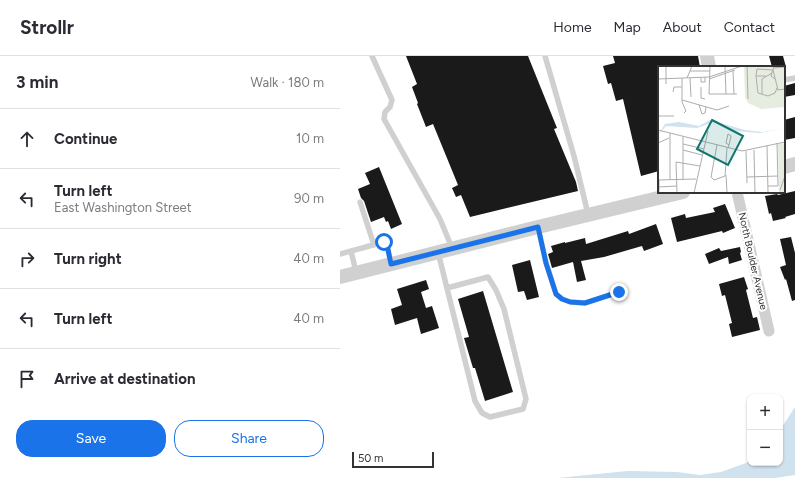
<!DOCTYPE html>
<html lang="en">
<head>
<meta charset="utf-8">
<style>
	body { margin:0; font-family:Figtree,sans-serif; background:#f2f2f3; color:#2b2b33 }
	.controls { position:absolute; right:12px; bottom:12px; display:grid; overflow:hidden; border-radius:8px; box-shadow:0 1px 3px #0004 }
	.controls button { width:36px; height:36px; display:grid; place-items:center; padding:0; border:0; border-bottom:1px solid #e1e1e2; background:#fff; color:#2b2b33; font:20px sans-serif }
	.scale { position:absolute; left:12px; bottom:10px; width:82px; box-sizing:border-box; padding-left:4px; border:2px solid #333; border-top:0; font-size:11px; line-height:14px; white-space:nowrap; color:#333; -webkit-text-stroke:3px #fff; paint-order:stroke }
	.stop { position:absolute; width:12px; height:12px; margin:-9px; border:3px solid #1a73e8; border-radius:50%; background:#fff }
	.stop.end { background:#1a73e8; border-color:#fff; box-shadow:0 1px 4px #0008 }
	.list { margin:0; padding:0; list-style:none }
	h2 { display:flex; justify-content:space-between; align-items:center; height:52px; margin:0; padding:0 16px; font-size:17px }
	h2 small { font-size:13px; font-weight:400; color:#7c7c81 }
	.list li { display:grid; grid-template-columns:26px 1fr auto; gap:12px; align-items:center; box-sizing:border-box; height:60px; padding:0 16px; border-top:1px solid #e1e1e2 }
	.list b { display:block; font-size:15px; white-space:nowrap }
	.list p { margin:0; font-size:13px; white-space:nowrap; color:#7c7c81 }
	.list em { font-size:13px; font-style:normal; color:#7c7c81 }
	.actions { display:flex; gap:8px; padding:12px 16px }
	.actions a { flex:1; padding:9px 0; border:1px solid #1a73e8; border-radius:16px; text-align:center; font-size:14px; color:#1a73e8 }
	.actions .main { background:#1a73e8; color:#fff }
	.icon { flex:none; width:22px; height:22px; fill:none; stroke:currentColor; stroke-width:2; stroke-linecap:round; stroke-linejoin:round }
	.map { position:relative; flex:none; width:455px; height:422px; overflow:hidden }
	header { display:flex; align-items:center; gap:24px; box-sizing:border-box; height:56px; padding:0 20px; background:#fff; border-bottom:1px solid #e1e1e2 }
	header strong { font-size:19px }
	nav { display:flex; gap:22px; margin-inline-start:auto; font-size:14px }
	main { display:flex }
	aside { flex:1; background:#fff }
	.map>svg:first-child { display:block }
</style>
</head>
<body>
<header>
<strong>Strollr</strong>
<nav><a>Home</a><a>Map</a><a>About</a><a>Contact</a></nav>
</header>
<main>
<aside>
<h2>3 min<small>Walk · 180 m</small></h2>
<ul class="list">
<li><svg class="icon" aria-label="ahead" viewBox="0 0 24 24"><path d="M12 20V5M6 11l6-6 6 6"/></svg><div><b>Continue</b></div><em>10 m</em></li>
<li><svg class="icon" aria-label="left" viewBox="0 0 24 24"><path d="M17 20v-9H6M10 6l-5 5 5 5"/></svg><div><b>Turn left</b><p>East Washington Street</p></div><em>90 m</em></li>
<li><svg class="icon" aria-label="right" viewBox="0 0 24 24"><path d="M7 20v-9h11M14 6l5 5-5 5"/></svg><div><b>Turn right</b></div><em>40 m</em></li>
<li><svg class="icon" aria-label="left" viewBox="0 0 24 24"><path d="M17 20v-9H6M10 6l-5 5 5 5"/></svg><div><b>Turn left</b></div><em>40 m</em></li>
<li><svg class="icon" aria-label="arrive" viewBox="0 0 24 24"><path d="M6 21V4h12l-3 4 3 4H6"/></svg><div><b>Arrive at destination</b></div></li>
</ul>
<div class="actions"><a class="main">Save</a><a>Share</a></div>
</aside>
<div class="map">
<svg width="455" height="422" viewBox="0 0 455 422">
	<rect width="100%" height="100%" fill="#fff"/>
	<path fill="#cfe2ee" d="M 455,351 L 455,419 L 435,422 L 217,422 L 288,415 L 337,416 L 360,419 L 381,416 L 406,407 L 410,404 L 410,407 L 440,407 L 440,374 Z"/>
	<path fill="#1a1a1a" d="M 66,0 L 188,0 L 217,72 L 214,73 L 236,126 L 238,135 L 130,161 L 121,139 L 116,141 L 112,132 L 118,129 L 93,68 L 86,71 L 77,48 L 78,47 L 72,31 L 77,28 Z
		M 273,0 L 358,0 L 360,11 L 319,11 L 319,115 L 301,120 L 283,43 L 276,45 L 271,27 L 268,28 L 263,10 L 275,7 Z
		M 429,0 L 443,0 L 446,11 L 432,11 Z
		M 455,27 L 455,39 L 444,41 L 444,30 Z
		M 455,61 L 455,82 L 444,84 L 444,64 Z
		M 39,111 L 62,168 L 51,173 L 48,165 L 46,166 L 44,161 L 31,166 L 24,145 L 21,142 L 18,133 L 30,128 L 25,117 Z
		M 455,135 L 455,158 L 445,161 L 446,162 L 433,165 L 431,157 L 429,158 L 425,140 L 437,138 L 438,139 Z
		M 385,148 L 395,172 L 383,177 L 382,175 L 337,186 L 331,162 L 345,158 L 346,162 L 375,156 L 373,152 Z
		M 316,168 L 323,188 L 304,195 L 302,190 L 264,201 L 241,205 L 246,224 L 237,226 L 233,206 L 212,212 L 208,198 L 213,196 L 211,190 L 225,186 L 225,187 L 245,182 L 246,188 L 288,175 L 289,178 Z
		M 451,181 L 455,197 L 455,244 L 452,245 L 446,223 L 445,224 L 440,211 L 446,209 L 440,183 Z
		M 400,191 L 401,196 L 400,197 L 402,204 L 389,208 L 388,201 L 369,208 L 365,198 L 379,192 L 381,195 Z
		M 190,204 L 199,241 L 187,244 L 184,235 L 178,236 L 172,209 Z
		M 404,221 L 408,233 L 406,234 L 413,262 L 417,261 L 420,274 L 392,281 L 389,268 L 392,267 L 385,239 L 382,240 L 379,228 Z
		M 86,224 L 89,233 L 81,236 L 86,252 L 92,250 L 99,272 L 81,278 L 77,262 L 55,269 L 51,253 L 62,249 L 57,233 Z
		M 143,235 L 173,336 L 145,345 L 135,312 L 133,312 L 124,282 L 129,281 L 118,243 Z"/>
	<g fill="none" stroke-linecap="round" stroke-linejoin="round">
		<path stroke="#d0d0d0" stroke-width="5.5" d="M 32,0 L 52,44 L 50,51 L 45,56 L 44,63 L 100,163 L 112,192
			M 205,0 L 234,100 L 248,158
			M 444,24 L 455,22
			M 20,146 L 34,189
			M 198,171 L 206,207 L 216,238 L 222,243 L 231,246 L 245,247 L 279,236
			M 11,195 L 16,216
			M 98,196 L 135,345 L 142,357 L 150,361 L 183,353 L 186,343 L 164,253 L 156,234 L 148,221 L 107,232
			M 0,198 L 44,186 L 47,189 L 51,207"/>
		<path stroke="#d0d0d0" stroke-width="11" d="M 397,136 L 429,275"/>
		<path stroke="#d0d0d0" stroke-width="14" d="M 367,0 L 369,11
			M 444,111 L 455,108
			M 0,221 L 198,171 L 343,136"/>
	</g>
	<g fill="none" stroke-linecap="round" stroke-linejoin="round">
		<path stroke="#1a73e8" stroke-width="5" d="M 44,186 L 47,189 L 51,208 L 198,171 L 206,207 L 216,238 L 222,243 L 230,246 L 245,247 L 279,236"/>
	</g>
	<g text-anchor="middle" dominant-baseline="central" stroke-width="4" stroke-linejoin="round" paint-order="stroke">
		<g font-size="10" fill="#333" stroke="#fff">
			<text transform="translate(413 205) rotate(77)">North Boulder Avenue</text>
		</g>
	</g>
	<g transform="translate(318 10)">
		<rect width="127" height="127" fill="#fff"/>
		<path d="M 127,0 L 127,41 L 103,43 L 90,37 L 87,31 L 86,1 ZM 127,77 L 127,127 L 121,127 L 120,78 Z" fill="#e6ecdf"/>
		<path d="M 52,54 L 87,64 L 104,66 L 127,62 L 102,67 L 78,65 L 56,56 L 39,62 L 8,60 L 0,69 L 7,58 L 21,56 L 41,60 Z" fill="#cfe2ee"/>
		<path fill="none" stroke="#adadad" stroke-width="1" d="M 52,0 L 51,28 L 79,28M 67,0 L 68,28M 89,0 L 90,33M 116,0 L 113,10 L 117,13M 8,1 L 8,18M 115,2 L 127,1M 32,5 L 52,5M 75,5 L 76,28M 98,10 L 99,3 L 115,4 L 120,24 L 127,23M 108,10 L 98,10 L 100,27 L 110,30 L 117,27 L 119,22M 43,11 L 43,16 L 47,16 L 47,11M 24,12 L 24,36 L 28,45 L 26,47M 29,12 L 34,0M 32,12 L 33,31M 0,13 L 51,11 L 84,0M 51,13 L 77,4M 43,21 L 43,32 L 47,33M 15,26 L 16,21 L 24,21M 104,28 L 104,13 L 114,7M 24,34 L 59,44 L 71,40M 41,39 L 44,48 L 47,47 L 48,41M 0,50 L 16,50M 0,64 L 84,85 L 127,76M 12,67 L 12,114M 25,71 L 25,114M 0,77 L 11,72M 25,78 L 46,83M 59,79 L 53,111 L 56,114 L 67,110 L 69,82M 109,80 L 110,127M 70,82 L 71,79 L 73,70 L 70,68 L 68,77 L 71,79M 25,84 L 44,89M 96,84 L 97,127M 88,85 L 89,117M 68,109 L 69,127M 89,111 L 120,110M 0,114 L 38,113M 1,114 L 1,127M 110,120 L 120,120 L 119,77M 0,121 L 19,120M 122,124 L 127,110M 19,127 L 18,96 L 42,100M 36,127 L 50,65"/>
		<path fill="#0f766e" fill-opacity="0.15" stroke="#0f766e" stroke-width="2" d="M 54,54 L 85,70 L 70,99 L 39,83 Z"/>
		<rect width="127" height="127" fill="none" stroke="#333" stroke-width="2"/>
	</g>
</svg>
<div class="controls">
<button>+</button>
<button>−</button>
</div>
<div class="scale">50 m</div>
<div class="stop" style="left:44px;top:186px"></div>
<div class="stop end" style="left:279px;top:236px"></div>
</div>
</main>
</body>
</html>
